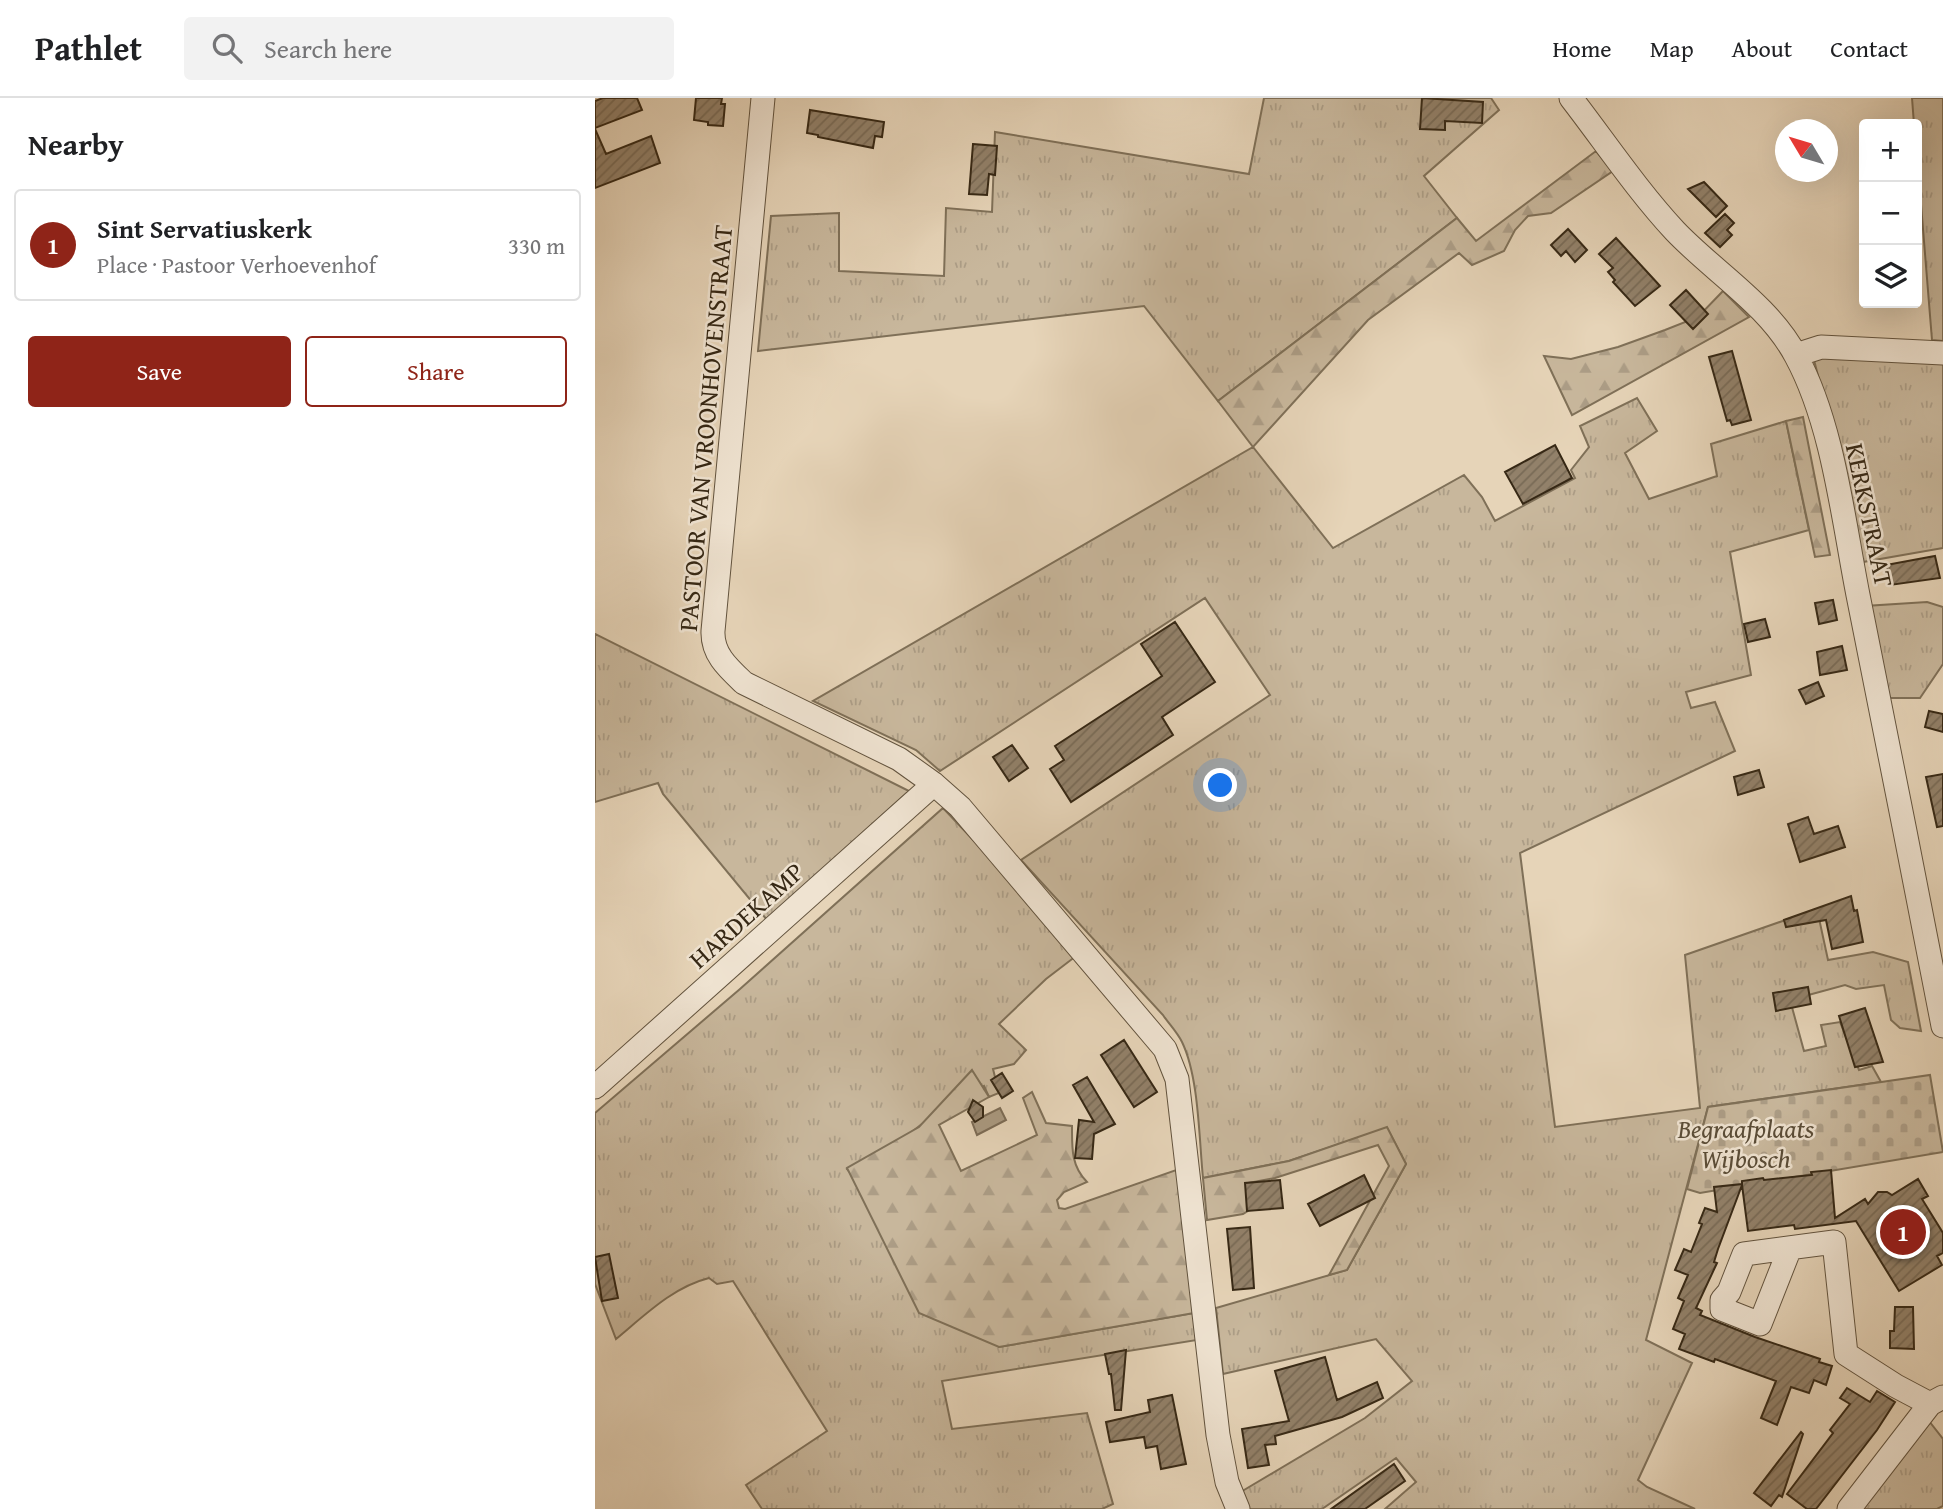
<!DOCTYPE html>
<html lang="en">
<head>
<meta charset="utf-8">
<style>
	body { margin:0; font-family:"Gentium Book Plus",serif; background:#f2f2f2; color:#202124 }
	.controls { position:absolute; right:21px; top:21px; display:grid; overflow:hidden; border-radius:7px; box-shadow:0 7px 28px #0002 }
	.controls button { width:63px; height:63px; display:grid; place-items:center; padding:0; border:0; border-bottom:2px solid #e0e0e0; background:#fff; color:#202124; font:35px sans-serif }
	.compass { position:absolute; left:1180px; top:21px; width:63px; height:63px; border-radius:50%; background:#fff; box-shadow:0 7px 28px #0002; rotate:308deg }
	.you { position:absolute; left:626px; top:688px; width:24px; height:24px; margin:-18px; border:5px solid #fff; border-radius:50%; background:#1a73e8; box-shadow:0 0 0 10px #1a73e833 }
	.badge { display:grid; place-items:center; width:46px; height:46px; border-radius:50%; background:#8f2418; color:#fff; font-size:23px; font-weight:700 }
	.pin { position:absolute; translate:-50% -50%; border:4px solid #fff; box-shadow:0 2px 7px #0006 }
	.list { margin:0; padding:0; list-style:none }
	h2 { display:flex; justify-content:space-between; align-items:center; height:91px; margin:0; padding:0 28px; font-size:30px }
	h2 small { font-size:23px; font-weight:400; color:#757577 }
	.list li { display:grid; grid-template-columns:46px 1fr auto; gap:21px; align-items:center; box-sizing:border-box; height:112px; margin:0 14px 14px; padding:0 14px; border:2px solid #e0e0e0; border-radius:7px }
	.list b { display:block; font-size:26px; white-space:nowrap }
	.list p { margin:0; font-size:23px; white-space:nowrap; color:#757577 }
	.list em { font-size:23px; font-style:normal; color:#757577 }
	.actions { display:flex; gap:14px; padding:21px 28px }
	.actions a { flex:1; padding:16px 0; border:2px solid #8f2418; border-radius:7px; text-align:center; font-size:24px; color:#8f2418 }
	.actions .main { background:#8f2418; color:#fff }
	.icon { flex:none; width:38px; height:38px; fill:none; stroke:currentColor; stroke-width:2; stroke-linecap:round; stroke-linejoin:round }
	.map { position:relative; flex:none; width:1348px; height:1411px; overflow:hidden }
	header { display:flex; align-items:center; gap:42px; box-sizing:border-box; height:98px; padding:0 35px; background:#fff; border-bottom:2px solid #e0e0e0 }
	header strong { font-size:33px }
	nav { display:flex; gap:38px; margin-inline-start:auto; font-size:24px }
	.search { width:490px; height:63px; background:#f2f2f2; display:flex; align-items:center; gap:18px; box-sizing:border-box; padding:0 24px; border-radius:7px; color:#757577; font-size:26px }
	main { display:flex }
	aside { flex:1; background:#fff }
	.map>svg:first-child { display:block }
</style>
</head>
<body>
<header>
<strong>Pathlet</strong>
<div class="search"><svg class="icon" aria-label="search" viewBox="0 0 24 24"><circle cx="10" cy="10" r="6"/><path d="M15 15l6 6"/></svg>Search here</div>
<nav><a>Home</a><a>Map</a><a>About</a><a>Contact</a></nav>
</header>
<main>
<aside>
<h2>Nearby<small></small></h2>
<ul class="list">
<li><span class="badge">1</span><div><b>Sint Servatiuskerk</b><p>Place · Pastoor Verhoevenhof</p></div><em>330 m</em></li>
</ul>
<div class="actions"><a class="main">Save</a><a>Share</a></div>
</aside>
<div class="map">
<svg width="1348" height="1411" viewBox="0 0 1348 1411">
	<defs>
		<pattern id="grass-tufts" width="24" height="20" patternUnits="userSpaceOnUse" patternTransform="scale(1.75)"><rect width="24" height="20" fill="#c8b79c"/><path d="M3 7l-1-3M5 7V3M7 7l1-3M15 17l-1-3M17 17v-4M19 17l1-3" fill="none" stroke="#ac9d86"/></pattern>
		<pattern id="forest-firs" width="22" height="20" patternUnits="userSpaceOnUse" patternTransform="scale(1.75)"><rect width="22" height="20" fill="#c8b79c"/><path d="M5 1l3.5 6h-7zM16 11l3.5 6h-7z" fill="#ac9d86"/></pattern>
		<pattern id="cemetery-stones" width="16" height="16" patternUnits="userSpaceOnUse" patternTransform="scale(1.75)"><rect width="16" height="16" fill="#c8b79c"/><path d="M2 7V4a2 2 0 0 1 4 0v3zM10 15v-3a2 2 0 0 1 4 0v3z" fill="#ac9d86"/></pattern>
		<pattern id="building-hatch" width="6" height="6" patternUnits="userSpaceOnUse" patternTransform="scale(1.75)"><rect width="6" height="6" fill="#92816a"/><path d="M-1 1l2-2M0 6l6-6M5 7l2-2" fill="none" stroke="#786a56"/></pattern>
	</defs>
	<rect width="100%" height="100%" fill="#e6d4b8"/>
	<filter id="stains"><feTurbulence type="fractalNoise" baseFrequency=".00286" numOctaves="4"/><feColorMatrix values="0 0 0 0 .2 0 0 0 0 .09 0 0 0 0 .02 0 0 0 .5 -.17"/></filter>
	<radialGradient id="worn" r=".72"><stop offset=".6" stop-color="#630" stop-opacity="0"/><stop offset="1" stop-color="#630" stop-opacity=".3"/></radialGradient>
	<path fill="url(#grass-tufts)" stroke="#7f7058" stroke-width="2" d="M 669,0 L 896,0 L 904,12 L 829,78 L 862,120 L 623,303 L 549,208 L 163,253 L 176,118 L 244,115 L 244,173 L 349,178 L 351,110 L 397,114 L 400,34 L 654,76 Z
		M 1317,0 L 1348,0 L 1348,243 L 1337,242 L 1322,57 L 1322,26 L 1319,26 Z
		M 1226,259 L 1348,264 L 1348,450 L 1262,465 L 1233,317 L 1219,262 Z
		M 1042,300 L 1062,333 L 1030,355 L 1054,401 L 1122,378 L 1116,346 L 1191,323 L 1214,432 L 1135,454 L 1156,577 L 1091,594 L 1096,610 L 1120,604 L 1140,653 L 925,755 L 960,1029 L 1105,1010 L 1090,857 L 1222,811 L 1233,862 L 1278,854 L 1313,864 L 1326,933 L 1305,930 L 1296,922 L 1289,887 L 1261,891 L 1250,887 L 1195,902 L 1209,953 L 1231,948 L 1226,927 L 1245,924 L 1264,972 L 1277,968 L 1286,984 L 1113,1009 L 1051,1242 L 1097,1265 L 1043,1382 L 1052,1389 L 1100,1411 L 790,1411 L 821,1384 L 801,1360 L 727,1411 L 653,1411 L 644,1395 L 770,1320 L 817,1283 L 781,1241 L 628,1276 L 621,1210 L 752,1172 L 811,1066 L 792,1030 L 694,1063 L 608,1080 C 604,1041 604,979 587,944 C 582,934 574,926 568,917 L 426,762 L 675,597 L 610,500 L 345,673 L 321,652 L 218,603 L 658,349 L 738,450 L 869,377 L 887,399 L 900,423 L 980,380 L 976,372 L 994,349 L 985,328 Z
		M 1332,504 L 1348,509 L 1348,566 L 1325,600 L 1288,600 L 1270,508 Z
		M 0,536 L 314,693 L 172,822 L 68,696 L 63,685 L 0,704 Z
		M 348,710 L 485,855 L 451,881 L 404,926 L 431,952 L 419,966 L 398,971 L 404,995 L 394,999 L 389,988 L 336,1019 L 314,1036 L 252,1071 L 404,1249 L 599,1215 L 602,1242 L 347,1283 L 357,1331 L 492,1315 L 518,1406 L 507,1411 L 167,1411 L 151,1387 L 232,1333 L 138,1183 L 122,1186 L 114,1180 C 78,1189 50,1217 21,1241 L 0,1186 L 0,1015 L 145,891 Z
		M 1334,1323 L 1348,1341 L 1348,1408 L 1342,1411 L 1261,1411 Z"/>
	<path fill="url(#forest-firs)" stroke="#7f7058" stroke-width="2" d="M 1001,53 L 1018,73 L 956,115 L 933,118 L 920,132 L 909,153 L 877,167 L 864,155 L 773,222 L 658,349 L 623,303 L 862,120 L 881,143 Z
		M 1128,193 L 1154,219 L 977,317 L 949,258 L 976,261 L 1023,249 L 1070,232 L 1103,219 Z
		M 1208,319 L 1235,457 L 1220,459 L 1191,323 Z
		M 377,972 L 394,999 L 344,1027 L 366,1073 L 442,1037 L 428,1000 L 437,994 L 451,1025 L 477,1028 C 477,1050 476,1068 492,1084 L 469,1094 L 462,1102 L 464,1110 L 470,1111 L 584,1071 L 599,1215 L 404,1249 L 324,1215 L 252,1070 L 324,1029 Z
		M 792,1029 L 811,1066 L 752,1172 L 734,1177 L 794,1068 L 783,1047 L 680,1080 L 653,1085 L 656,1111 L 648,1116 L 612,1122 L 608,1080 L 694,1063 Z"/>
	<path fill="url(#cemetery-stones)" stroke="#7f7058" stroke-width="2" d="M 1335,977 L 1348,1054 L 1105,1095 L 1092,1091 L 1113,1009 Z"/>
	<path fill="#aa9a81" stroke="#7c6c56" stroke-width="2" d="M 405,1010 L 411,1022 L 382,1037 L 377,1024 Z"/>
	<path fill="url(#building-hatch)" stroke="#362815" stroke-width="2" d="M 8,0 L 42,0 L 47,12 L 0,30 L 0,3 Z
		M 101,0 L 127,0 L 126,6 L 130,6 L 128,28 L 113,27 L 113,24 L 99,22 Z
		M 827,0 L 888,4 L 887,25 L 850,23 L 850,32 L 825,31 Z
		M 215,12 L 289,24 L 287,39 L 280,38 L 278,50 L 223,39 L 223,37 L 212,35 Z
		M 0,31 L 11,56 L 56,38 L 65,65 L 0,90 Z
		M 378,46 L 402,48 L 400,77 L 394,76 L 392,97 L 374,96 Z
		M 1109,84 L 1132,108 L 1121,119 L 1093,91 Z
		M 1130,116 L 1139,125 L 1132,132 L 1137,137 L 1125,149 L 1110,135 Z
		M 973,131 L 992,152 L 980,164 L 971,153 L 966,158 L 956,147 Z
		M 1021,140 L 1065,188 L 1040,208 L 1018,184 L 1020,182 L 1013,174 L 1018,170 L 1004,156 Z
		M 1091,192 L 1113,216 L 1098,231 L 1075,207 Z
		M 1137,253 L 1156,322 L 1137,327 L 1135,322 L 1132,323 L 1114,259 Z
		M 960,347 L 977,380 L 928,406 L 910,374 Z
		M 1340,458 L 1345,480 L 1295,487 L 1291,467 Z
		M 1238,502 L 1242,522 L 1224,526 L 1220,505 Z
		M 1170,521 L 1175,539 L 1153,544 L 1149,526 Z
		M 580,524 L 620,584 L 567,619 L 578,637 L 476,704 L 455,671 L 469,662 L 460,648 L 567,578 L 546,546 Z
		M 1247,548 L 1252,572 L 1225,577 L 1222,554 Z
		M 1223,584 L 1229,598 L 1211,606 L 1204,592 Z
		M 1334,613 L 1348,616 L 1348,634 L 1330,629 Z
		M 417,647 L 433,670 L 414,683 L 398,659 Z
		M 1164,672 L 1169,689 L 1143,697 L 1139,679 Z
		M 1348,676 L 1348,728 L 1342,729 L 1331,679 Z
		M 1213,719 L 1219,736 L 1243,728 L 1250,749 L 1205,764 L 1193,726 Z
		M 1256,798 L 1259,813 L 1262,812 L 1268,844 L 1237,851 L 1231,822 L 1191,829 L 1189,822 Z
		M 1213,889 L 1216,906 L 1181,913 L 1178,895 Z
		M 1270,910 L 1288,964 L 1260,969 L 1244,918 Z
		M 529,942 L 562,994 L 539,1009 L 506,957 Z
		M 407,975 L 418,993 L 407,1000 L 396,982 Z
		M 492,979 L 520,1026 L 499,1036 L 497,1061 L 480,1060 L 484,1022 L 499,1024 L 478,987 Z
		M 378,1002 L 388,1009 L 388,1019 L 380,1024 L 373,1014 Z
		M 1236,1072 L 1240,1120 L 1270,1101 L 1273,1106 L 1283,1094 L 1292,1094 L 1297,1097 L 1323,1081 L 1333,1098 L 1327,1101 L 1348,1135 L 1348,1155 L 1342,1158 L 1347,1167 L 1304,1193 L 1261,1123 L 1200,1131 L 1199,1127 L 1153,1133 L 1147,1087 L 1123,1151 L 1119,1164 L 1122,1165 L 1101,1210 L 1107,1213 L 1105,1217 L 1160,1239 L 1225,1261 L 1224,1264 L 1237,1268 L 1231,1287 L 1219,1282 L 1214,1295 L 1196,1289 L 1182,1327 L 1166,1320 L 1181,1283 L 1120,1261 L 1119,1264 L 1084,1251 L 1090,1236 L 1078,1231 L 1089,1203 L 1083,1200 L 1093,1177 L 1080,1172 L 1089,1151 L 1096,1154 L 1107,1126 L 1104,1125 L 1110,1110 L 1122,1114 L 1119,1089 L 1147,1086 L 1147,1083 L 1168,1080 L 1169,1082 L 1217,1077 L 1216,1074 Z
		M 769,1077 L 780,1100 L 725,1128 L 713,1106 Z
		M 685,1082 L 688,1110 L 652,1113 L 650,1085 Z
		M 655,1129 L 659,1190 L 638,1192 L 632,1131 Z
		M 14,1156 L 23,1200 L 7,1203 L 0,1159 Z
		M 1300,1209 L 1318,1209 L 1319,1251 L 1295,1250 L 1295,1233 L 1299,1233 Z
		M 531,1252 L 526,1312 L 520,1312 L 516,1276 L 514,1276 L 510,1256 Z
		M 730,1259 L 742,1302 L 782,1284 L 788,1300 L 747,1319 L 680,1338 L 681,1346 L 670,1347 L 674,1367 L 653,1370 L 647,1331 L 694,1323 L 680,1273 Z
		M 1252,1290 L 1275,1304 L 1282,1293 L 1300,1304 L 1282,1332 L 1221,1411 L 1212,1411 L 1192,1396 L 1238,1335 L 1235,1332 L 1255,1306 L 1245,1300 Z
		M 577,1297 L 591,1366 L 566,1371 L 562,1348 L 551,1350 L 549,1339 L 515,1344 L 511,1324 L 555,1314 L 553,1302 Z
		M 1206,1334 L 1208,1336 L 1187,1399 L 1184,1397 L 1176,1408 L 1159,1395 Z
		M 799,1366 L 810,1383 L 770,1411 L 736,1411 Z"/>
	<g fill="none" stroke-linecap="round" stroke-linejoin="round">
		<g stroke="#62533e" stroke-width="25">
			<path id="minor" d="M 168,0 L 118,533 C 117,556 133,570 149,585 L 304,661 L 339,686 L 365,709 L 570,951 L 582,981 L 623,1337 L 632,1384 L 643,1411
				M 976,0 C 1010,44 1042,92 1080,133 C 1119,174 1174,207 1201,258 C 1238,326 1248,421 1263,497 C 1292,641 1320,784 1348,928
				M 1201,257 L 1226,249 L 1348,255
				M 0,989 L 339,686
				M 1195,1150 L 1165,1226 L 1127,1211 L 1127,1202 L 1134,1194 L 1149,1156 L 1239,1144 L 1251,1256 L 1301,1288 L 1335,1306
				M 1254,1411 L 1335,1306 L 1348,1299"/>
		</g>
		<use href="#minor" stroke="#efe3d1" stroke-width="23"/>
	</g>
	<g text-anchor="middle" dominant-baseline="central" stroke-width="5" stroke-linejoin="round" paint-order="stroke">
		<g font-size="26" fill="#362815" stroke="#efe3d1">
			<text transform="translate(110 330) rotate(-85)">PASTOOR VAN VROONHOVENSTRAAT</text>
			<text transform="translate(1275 417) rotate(78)">KERKSTRAAT</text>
			<text transform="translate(151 817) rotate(-42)">HARDEKAMP</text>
		</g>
		<g font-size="26" font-style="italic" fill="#5a4c37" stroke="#efe3d1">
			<text x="1151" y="1030">Begraafplaats<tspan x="1151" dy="30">Wijbosch</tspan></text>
		</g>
	</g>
	<rect width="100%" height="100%" filter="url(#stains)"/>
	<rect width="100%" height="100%" fill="url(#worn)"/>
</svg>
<div class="controls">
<button>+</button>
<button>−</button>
<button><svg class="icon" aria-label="layers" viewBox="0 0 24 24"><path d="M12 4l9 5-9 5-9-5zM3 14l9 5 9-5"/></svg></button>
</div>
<svg class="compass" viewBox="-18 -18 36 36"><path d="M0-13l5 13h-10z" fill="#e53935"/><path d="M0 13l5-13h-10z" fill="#757577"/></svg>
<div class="you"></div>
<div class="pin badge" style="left:1308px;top:1134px">1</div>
</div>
</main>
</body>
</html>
